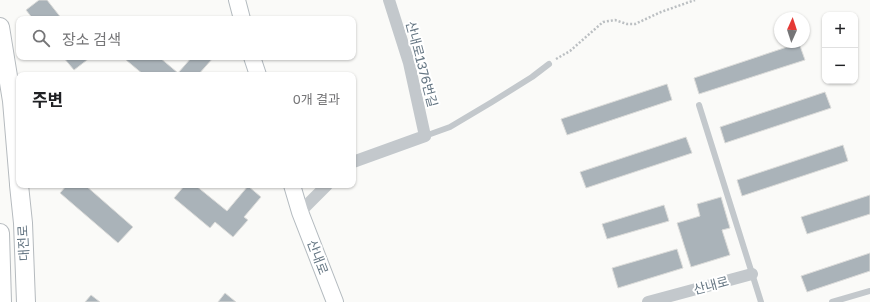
<!DOCTYPE html>
<html lang="ko">
<head>
<meta charset="utf-8">
<style>
	body { margin:0; font-family:"Golos Text","Noto Sans KR",sans-serif; background:#f2f2f2; color:#202124 }
	.controls { position:absolute; right:12px; top:12px; display:grid; overflow:hidden; border-radius:8px; box-shadow:0 1px 3px #0004 }
	.controls button { width:36px; height:36px; display:grid; place-items:center; padding:0; border:0; border-bottom:1px solid #e0e0e0; background:#fff; color:#202124; font:20px sans-serif }
	.compass { position:absolute; left:774px; top:12px; width:36px; height:36px; border-radius:50%; background:#fff; box-shadow:0 1px 3px #0004; rotate:3deg }
	.list { margin:0; padding:0; list-style:none }
	h2 { display:flex; justify-content:space-between; align-items:center; height:52px; margin:0; padding:0 16px; font-size:17px }
	h2 small { font-size:13px; font-weight:400; color:#757577 }
	.icon { flex:none; width:22px; height:22px; fill:none; stroke:currentColor; stroke-width:2; stroke-linecap:round; stroke-linejoin:round }
	.map { position:relative; flex:none; width:870px; height:302px; overflow:hidden }
	.search { position:absolute; background:#fff; box-shadow:0 1px 3px #0004; left:16px; top:16px; width:340px; height:44px; display:flex; align-items:center; gap:10px; box-sizing:border-box; padding:0 14px; border-radius:8px; color:#757577; font-size:15px }
	.panel { position:absolute; background:#fff; box-shadow:0 1px 3px #0004; left:16px; top:72px; width:340px; height:116px; border-radius:8px }
	.map>svg:first-child { display:block }
</style>
</head>
<body>
<div class="map">
<svg width="870" height="302" viewBox="0 0 870 302">
	<rect width="100%" height="100%" fill="#fafaf8"/>
	<path fill="#aab3b9" stroke="#dcdcda" d="M 39,0 L 47,0 L 62,19 L 33,19 L 26,10 Z
		M 799,43 L 805,60 L 699,94 L 694,78 Z
		M 63,57 L 91,57 L 74,70 Z
		M 128,57 L 159,57 L 178,73 L 192,57 L 211,57 L 213,58 L 198,75 L 144,75 L 126,60 Z
		M 667,84 L 672,100 L 567,135 L 561,119 Z
		M 825,92 L 831,108 L 725,143 L 720,127 Z
		M 686,137 L 692,153 L 586,188 L 580,172 Z
		M 843,145 L 848,161 L 742,196 L 737,180 Z
		M 67,185 L 85,185 L 133,227 L 118,243 L 60,193 Z
		M 185,185 L 195,185 L 227,211 L 248,186 L 261,197 L 244,217 L 248,220 L 233,237 L 215,222 L 210,228 L 174,198 Z
		M 870,195 L 870,214 L 807,234 L 801,217 Z
		M 721,197 L 730,228 L 722,230 L 730,255 L 691,267 L 677,223 L 700,216 L 697,204 Z
		M 664,205 L 669,221 L 607,239 L 602,224 Z
		M 677,249 L 683,268 L 618,288 L 612,268 Z
		M 870,253 L 870,271 L 807,292 L 801,276 Z
		M 225,293 L 236,302 L 218,302 Z
		M 91,295 L 100,302 L 85,302 Z"/>
	<g fill="none" stroke-linecap="round" stroke-linejoin="round">
		<g stroke="#b3babf" stroke-width="18">
			<path id="secondary" d="M 237,0 L 242,19
				M 252,57 L 258,75
				M 292,185 L 300,212 L 335,302"/>
		</g>
		<g stroke="#b5babe" stroke-width="20">
			<path id="primary" d="M 0,27 L 12,101 L 19,184
				M 19,185 L 23,223 L 26,302
				M 0,233 L 2,302"/>
		</g>
		<path stroke="#bbbfc2" stroke-width="2.5" stroke-dasharray="2 2" stroke-linecap="butt" d="M 556,59 L 570,51 L 603,22 L 615,20 L 627,24 L 635,24 L 661,12 L 695,0"/>
		<path stroke="#c3c8cc" stroke-width="6" d="M 699,105 L 761,302
			M 425,136 L 450,127 L 492,102 L 532,77 L 549,64
			M 832,302 L 870,291"/>
		<path stroke="#c3c8cc" stroke-width="12" d="M 353,162 L 425,136 L 409,63 L 389,0
			M 300,212 L 327,185
			M 648,302 L 752,274"/>
		<use href="#secondary" stroke="#fff" stroke-width="16"/>
		<use href="#primary" stroke="#fff" stroke-width="18"/>
	</g>
	<g text-anchor="middle" dominant-baseline="central" stroke-width="4" stroke-linejoin="round" paint-order="stroke">
		<g font-size="13" fill="#657683" stroke="#fff">
			<text transform="translate(422 64) rotate(75)">산내로1376번길</text>
			<text transform="translate(23 243) rotate(-93)">대전로</text>
			<text transform="translate(318 257) rotate(69)">산내로</text>
			<text transform="translate(711 285) rotate(-15)">산내로</text>
		</g>
	</g>
</svg>
<div class="controls">
<button>+</button>
<button>−</button>
</div>
<svg class="compass" viewBox="-18 -18 36 36"><path d="M0-13l5 13h-10z" fill="#e53935"/><path d="M0 13l5-13h-10z" fill="#757577"/></svg>
<div class="search"><svg class="icon" aria-label="search" viewBox="0 0 24 24"><circle cx="10" cy="10" r="6"/><path d="M15 15l6 6"/></svg>장소 검색</div>
<section class="panel">
<h2>주변<small>0개 결과</small></h2>
<ul class="list">
</ul>
</section>
</div>
</body>
</html>
